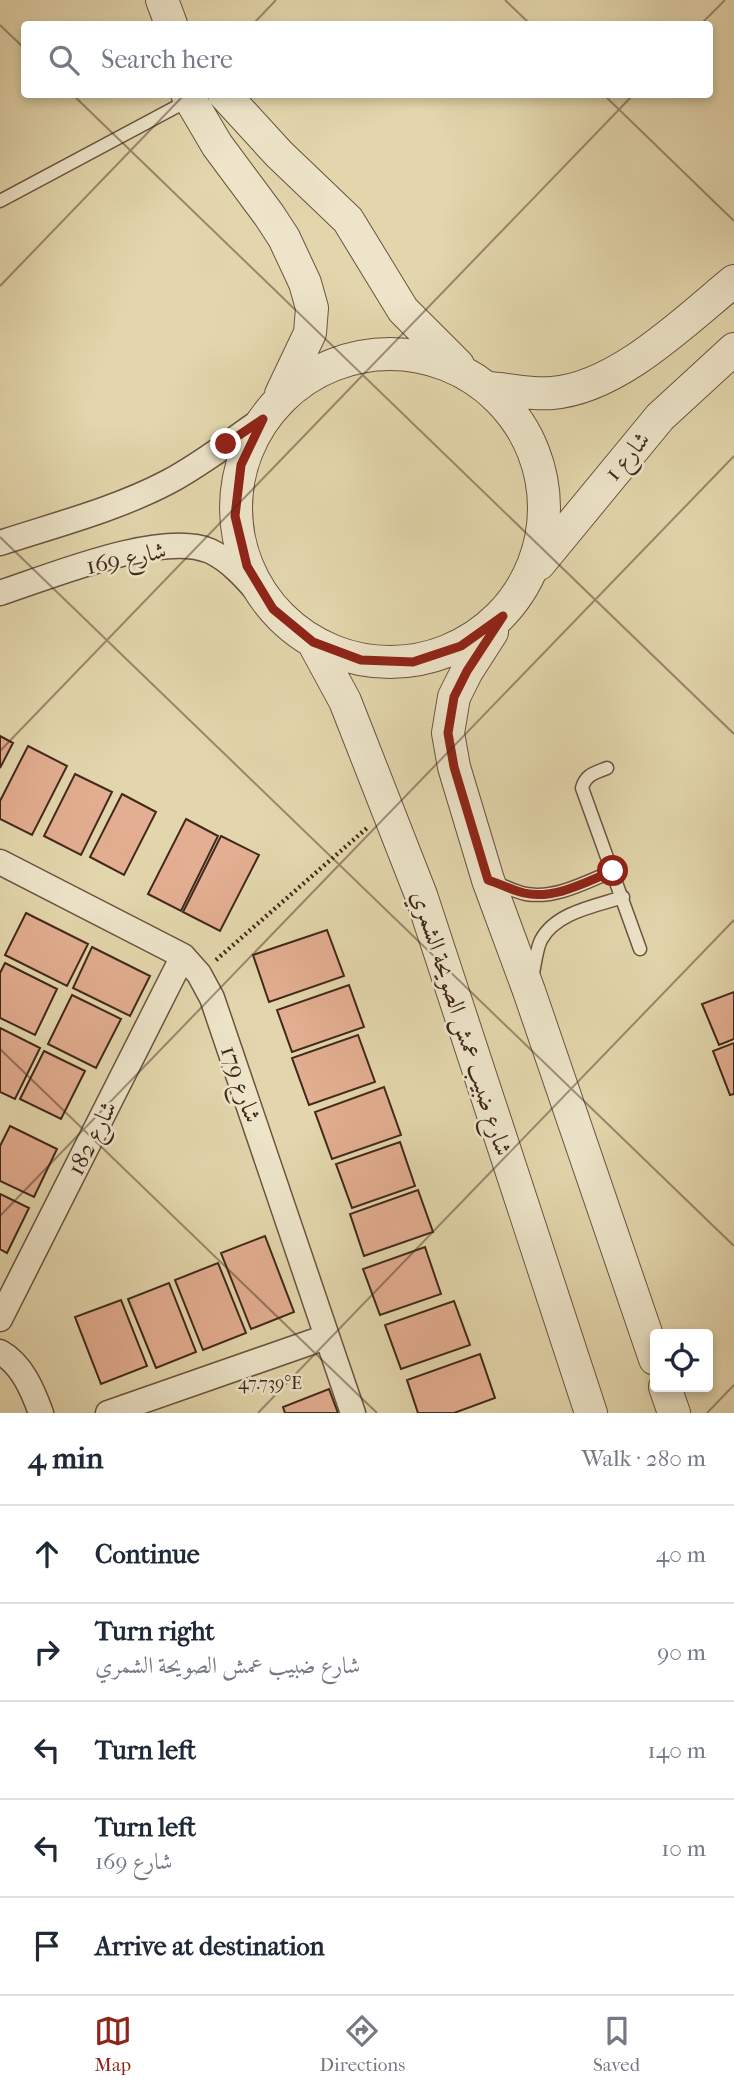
<!DOCTYPE html>
<html lang="en">
<head>
<meta charset="utf-8">
<style>
	body { margin:0; font-family:"IM FELL French Canon",Amiri,serif; background:#f2f2f3; color:#1f2937 }
	.controls { position:absolute; right:21px; bottom:21px; display:grid; overflow:hidden; border-radius:7px; box-shadow:0 4px 10px #0003 }
	.controls button { width:63px; height:63px; display:grid; place-items:center; padding:0; border:0; border-bottom:2px solid #e0e1e3; background:#fff; color:#1f2937; font:35px sans-serif }
	.stop { position:absolute; width:21px; height:21px; margin:-16px; border:5px solid #8f2418; border-radius:50%; background:#fff }
	.stop.end { background:#8f2418; border-color:#fff; box-shadow:0 2px 7px #0008 }
	.list { margin:0; padding:0; list-style:none }
	h2 { display:flex; justify-content:space-between; align-items:center; height:91px; margin:0; padding:0 28px; font-size:30px }
	h2 small { font-size:23px; font-weight:400; color:#747a83 }
	.list li { display:grid; grid-template-columns:46px 1fr auto; gap:21px; align-items:center; box-sizing:border-box; height:98px; padding:0 28px; border-top:2px solid #e0e1e3 }
	.list b { display:block; font-size:26px; white-space:nowrap }
	.list p { margin:0; font-size:23px; white-space:nowrap; color:#747a83 }
	.list em { font-size:23px; font-style:normal; color:#747a83 }
	.icon { flex:none; width:38px; height:38px; fill:none; stroke:currentColor; stroke-width:2; stroke-linecap:round; stroke-linejoin:round }
	.map { position:relative; flex:none; width:734px; height:1413px; overflow:hidden }
	.search { position:absolute; background:#fff; box-shadow:0 4px 10px #0003; left:21px; right:21px; top:21px; height:77px; display:flex; align-items:center; gap:18px; box-sizing:border-box; padding:0 24px; border-radius:7px; color:#747a83; font-size:26px }
	.sheet { height:581px; background:#fff }
	nav { display:flex; justify-content:space-around; align-items:center; box-sizing:border-box; height:98px; border-top:2px solid #e0e1e3; background:#fff; font-size:19px; color:#747a83 }
	nav a { display:grid; justify-items:center; gap:4px }
	nav .on { color:#8f2418 }
	.map>svg:first-child { display:block }
</style>
</head>
<body>
<div class="map">
<svg width="734" height="1413" viewBox="0 0 734 1413">
	<rect width="100%" height="100%" fill="#e3d6ac"/>
	<filter id="stains"><feTurbulence type="fractalNoise" baseFrequency=".00286" numOctaves="4"/><feColorMatrix values="0 0 0 0 .2 0 0 0 0 .09 0 0 0 0 .02 0 0 0 .5 -.17"/></filter>
	<radialGradient id="worn" r=".72"><stop offset=".6" stop-color="#630" stop-opacity="0"/><stop offset="1" stop-color="#630" stop-opacity=".3"/></radialGradient>
	<path fill="#e3ae91" stroke="#41281b" stroke-width="2" d="M 0,736 L 13,743 L 0,768 Z
		M 28,746 L 67,766 L 32,835 L 0,819 L 0,801 Z
		M 75,774 L 112,792 L 81,855 L 44,836 Z
		M 122,794 L 156,812 L 124,875 L 90,857 Z
		M 186,819 L 218,836 L 181,911 L 148,894 Z
		M 221,836 L 259,855 L 220,931 L 183,912 Z
		M 26,913 L 88,944 L 67,986 L 5,955 Z
		M 327,930 L 344,976 L 269,1002 L 253,955 Z
		M 92,947 L 150,976 L 130,1016 L 73,988 Z
		M 5,963 L 57,989 L 35,1035 L 0,1018 L 0,973 Z
		M 349,985 L 364,1027 L 292,1052 L 277,1010 Z
		M 734,992 L 734,1039 L 719,1045 L 702,1004 Z
		M 72,995 L 121,1019 L 96,1068 L 48,1044 Z
		M 0,1028 L 40,1048 L 15,1099 L 0,1092 Z
		M 358,1035 L 375,1082 L 309,1105 L 292,1058 Z
		M 734,1043 L 734,1094 L 730,1095 L 713,1051 Z
		M 44,1051 L 85,1071 L 61,1119 L 20,1099 Z
		M 384,1087 L 401,1135 L 332,1159 L 315,1112 Z
		M 10,1126 L 57,1149 L 34,1197 L 0,1181 L 0,1146 Z
		M 400,1142 L 415,1186 L 352,1208 L 336,1164 Z
		M 418,1190 L 433,1232 L 364,1256 L 350,1214 Z
		M 0,1194 L 29,1208 L 7,1253 L 0,1249 Z
		M 265,1236 L 294,1312 L 251,1329 L 221,1253 Z
		M 425,1247 L 441,1294 L 380,1315 L 363,1269 Z
		M 218,1263 L 246,1333 L 203,1350 L 175,1280 Z
		M 169,1283 L 196,1352 L 156,1368 L 128,1299 Z
		M 121,1300 L 147,1366 L 101,1384 L 75,1317 Z
		M 454,1301 L 470,1345 L 401,1369 L 385,1325 Z
		M 480,1354 L 495,1398 L 454,1413 L 418,1413 L 407,1380 Z
		M 329,1389 L 338,1413 L 285,1413 L 283,1407 Z"/>
	<g fill="none" stroke-linecap="round" stroke-linejoin="round">
		<g stroke="#6a543f" stroke-width="15">
			<path id="service" d="M 0,201 L 189,100
				M 607,768 C 595,773 586,774 582,788 L 640,949
				M 494,882 C 504,886 515,892 526,894 C 556,899 586,882 613,871
				M 532,977 C 535,966 536,950 541,940 C 556,912 596,906 623,897"/>
		</g>
		<g stroke="#6a543f" stroke-width="27">
			<path id="minor" d="M 0,543 C 55,525 117,509 168,482 C 202,464 232,440 263,419
				M 0,593 C 49,577 162,530 210,551 C 236,563 254,589 273,609
				M 0,862 L 183,956 L 199,974 L 212,998 L 353,1413
				M 0,1319 L 183,956
				M 0,1352 C 22,1364 33,1391 41,1413
				M 108,1413 L 326,1337"/>
		</g>
		<g stroke="#6a543f" stroke-width="34">
			<path id="tertiary" d="M 162,0 L 171,24
				M 187,94 L 217,145 L 269,215 L 284,238 L 305,283 L 312,308 L 310,333 L 281,394
				M 224,94 L 279,154 L 348,220 L 403,310 L 458,365
				M236 508a154 154 0 1 1 308 0a154 154 0 1 1-308 0Z
				M 488,388 C 508,389 532,395 552,393 C 618,388 685,321 734,281
				M 539,564 L 660,417 L 734,349
				M 492,632 L 467,671 L 454,697 L 448,733 L 454,767 L 488,880 L 529,991 L 655,1359
				M 313,642 L 345,701 L 421,895 L 591,1413
				M 665,1387 L 674,1413"/>
		</g>
		<path stroke="#41281b" stroke-width="4.5" stroke-dasharray="2 3.5" stroke-linecap="butt" d="M 216,960 L 367,828"/>
		<use href="#service" stroke="#ede4c9" stroke-width="12"/>
		<use href="#minor" stroke="#ede4c9" stroke-width="24"/>
		<use href="#tertiary" stroke="#ede4c9" stroke-width="32"/>
	</g>
	<g fill="none" stroke-linecap="round" stroke-linejoin="round">
		<path stroke="#8f2418" stroke-width="9" d="M 226,444 L 263,419 L 241,465 L 235,516 L 247,566 L 273,609 L 313,642 L 361,660 L 413,662 L 461,646 L 503,616 L 467,671 L 454,697 L 448,733 L 454,767 L 488,880 C 500,884 512,890 524,893 C 554,900 586,882 613,871"/>
	</g>
	<path fill="none" stroke="#41281b" stroke-width="2" stroke-opacity="0.45" d="M 505,0 L 530,24M 253,24 L 276,0M 701,24 L 725,0M 0,25 L 24,48M 72,94 L 734,734M 603,94 L 734,221M 0,286 L 185,94M 0,537 L 734,1246M 0,751 L 634,94M 0,1049 L 377,1413M 0,1216 L 734,456M 258,1413 L 734,920M 707,1413 L 734,1385"/>
	<g text-anchor="middle" dominant-baseline="central" stroke-width="5" stroke-linejoin="round" paint-order="stroke">
		<g font-size="24" fill="#41281b" stroke="#ede4c9">
			<text transform="translate(627 456) rotate(-50)">شارع 1</text>
			<text transform="translate(126 558) rotate(-12)">شارع 169</text>
			<text transform="translate(462 1023) rotate(72)">شارع ضبيب عمش الصويحة الشمري</text>
			<text transform="translate(241 1084) rotate(71)">شارع 179</text>
			<text transform="translate(92 1138) rotate(-63)">شارع 182</text>
		</g>
	</g>
	<g font-size="18" text-anchor="middle" fill="#41281b" stroke="#ede4c9" stroke-width="5" stroke-linejoin="round" paint-order="stroke">
		<text x="270" y="1389">47.739°E</text>
	</g>
	<rect width="100%" height="100%" filter="url(#stains)"/>
	<rect width="100%" height="100%" fill="url(#worn)"/>
</svg>
<div class="controls">
<button><svg class="icon" aria-label="locate" viewBox="0 0 24 24"><circle cx="12" cy="12" r="6"/><path d="M12 2v4M12 18v4M2 12h4M18 12h4"/></svg></button>
</div>
<div class="stop" style="left:613px;top:871px"></div>
<div class="stop end" style="left:226px;top:444px"></div>
<div class="search"><svg class="icon" aria-label="search" viewBox="0 0 24 24"><circle cx="10" cy="10" r="6"/><path d="M15 15l6 6"/></svg>Search here</div>
</div>
<section class="sheet">
<h2>4 min<small>Walk · 280 m</small></h2>
<ul class="list">
<li><svg class="icon" aria-label="ahead" viewBox="0 0 24 24"><path d="M12 20V5M6 11l6-6 6 6"/></svg><div><b>Continue</b></div><em>40 m</em></li>
<li><svg class="icon" aria-label="right" viewBox="0 0 24 24"><path d="M7 20v-9h11M14 6l5 5-5 5"/></svg><div><b>Turn right</b><p>شارع ضبيب عمش الصويحة الشمري</p></div><em>90 m</em></li>
<li><svg class="icon" aria-label="left" viewBox="0 0 24 24"><path d="M17 20v-9H6M10 6l-5 5 5 5"/></svg><div><b>Turn left</b></div><em>140 m</em></li>
<li><svg class="icon" aria-label="left" viewBox="0 0 24 24"><path d="M17 20v-9H6M10 6l-5 5 5 5"/></svg><div><b>Turn left</b><p>شارع 169</p></div><em>10 m</em></li>
<li><svg class="icon" aria-label="arrive" viewBox="0 0 24 24"><path d="M6 21V4h12l-3 4 3 4H6"/></svg><div><b>Arrive at destination</b></div></li>
</ul>
</section>
<nav>
<a class="on"><svg class="icon" aria-label="map" viewBox="0 0 24 24"><path d="M3 6l6-2 6 2 6-2v14l-6 2-6-2-6 2zM9 4v14M15 6v14"/></svg>Map</a>
<a><svg class="icon" aria-label="directions" viewBox="0 0 24 24"><path d="M12 3l9 9-9 9-9-9zM9 14v-3h6M13 9l2 2-2 2"/></svg>Directions</a>
<a><svg class="icon" aria-label="saved" viewBox="0 0 24 24"><path d="M7 4h10v16l-5-4-5 4z"/></svg>Saved</a>
</nav>
</body>
</html>
